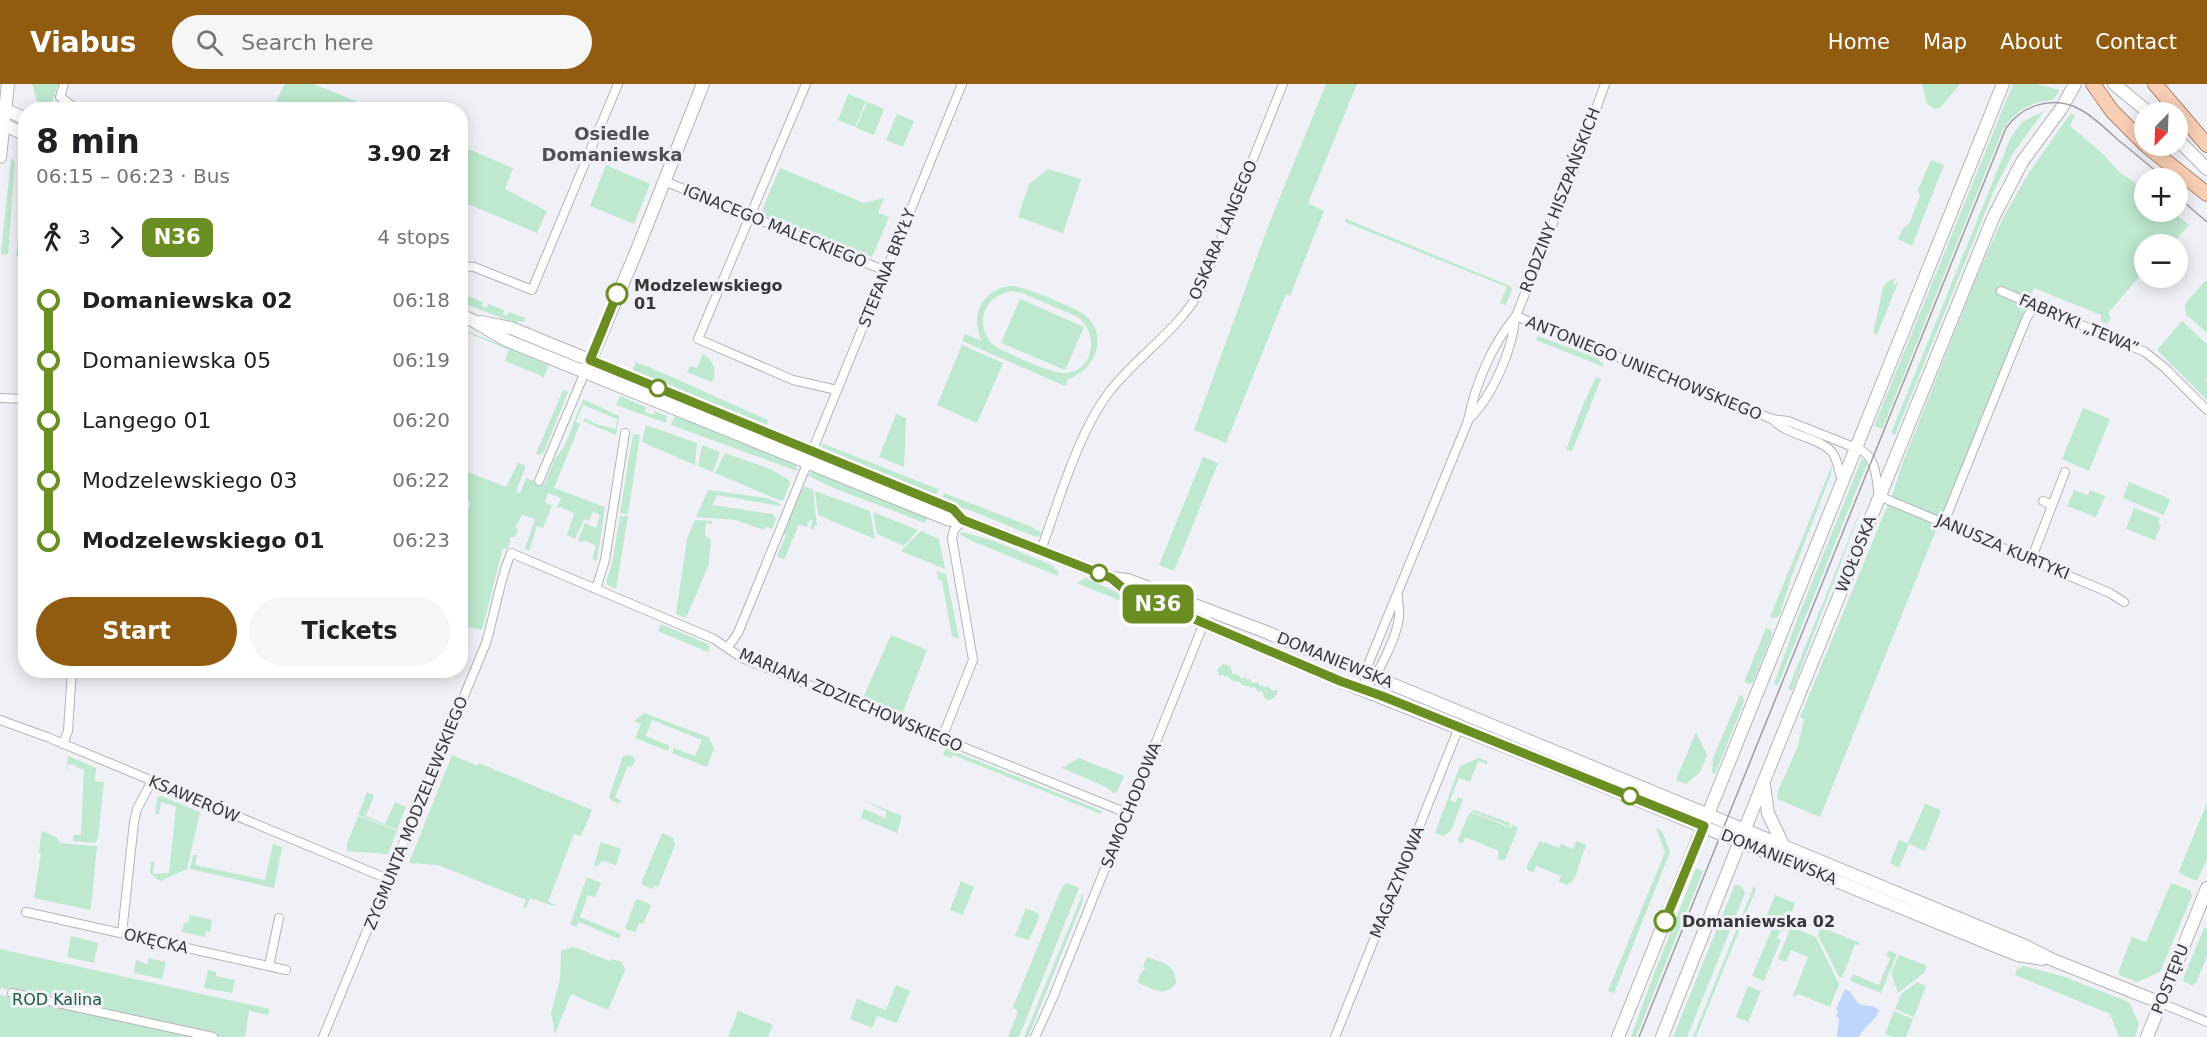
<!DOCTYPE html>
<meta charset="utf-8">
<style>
body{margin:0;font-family:"DejaVu Sans",sans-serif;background:#f6f6f6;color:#202124;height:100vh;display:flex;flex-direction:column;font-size:22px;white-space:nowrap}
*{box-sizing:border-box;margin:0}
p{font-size:20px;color:#757577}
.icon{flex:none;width:33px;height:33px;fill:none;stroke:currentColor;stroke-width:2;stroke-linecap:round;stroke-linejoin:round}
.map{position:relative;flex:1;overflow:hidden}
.drawer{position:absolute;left:18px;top:18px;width:450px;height:576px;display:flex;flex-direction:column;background:#fff;border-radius:24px;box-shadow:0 3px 15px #0003}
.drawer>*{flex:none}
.badge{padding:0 12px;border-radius:9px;font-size:21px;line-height:39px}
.needle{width:39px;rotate:203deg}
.fabs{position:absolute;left:2134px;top:18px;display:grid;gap:12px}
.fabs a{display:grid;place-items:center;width:54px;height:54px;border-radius:50%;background:#fff;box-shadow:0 3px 15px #0003;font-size:30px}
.map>.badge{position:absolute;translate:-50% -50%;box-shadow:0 0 0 3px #fff}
.legs{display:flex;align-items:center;gap:9px;height:66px;padding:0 18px;font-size:20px}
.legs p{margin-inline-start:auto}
.overview{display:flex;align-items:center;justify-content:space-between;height:102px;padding:0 18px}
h1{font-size:33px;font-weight:700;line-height:45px}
.primary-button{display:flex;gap:12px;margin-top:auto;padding:12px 18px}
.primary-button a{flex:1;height:69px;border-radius:36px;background:#915c0f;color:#fff;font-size:24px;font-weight:700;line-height:69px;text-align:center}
.primary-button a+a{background:#f6f6f6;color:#202124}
ul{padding:0 18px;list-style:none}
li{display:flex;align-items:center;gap:21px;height:60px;font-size:22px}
li i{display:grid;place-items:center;width:9px;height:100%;margin:0 8px;background:currentColor}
li i::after{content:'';width:15px;height:15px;margin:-8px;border:4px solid;border-radius:50%;background:#fff}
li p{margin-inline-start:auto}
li:first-child i{background:linear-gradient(#0000 50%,currentColor 0)}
li:last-child i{background:linear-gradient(currentColor 50%,#0000 0)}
header{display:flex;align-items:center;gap:36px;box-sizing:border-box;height:84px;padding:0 30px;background:#915c0f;color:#fff}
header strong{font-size:28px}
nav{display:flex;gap:33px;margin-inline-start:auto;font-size:21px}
.search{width:420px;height:54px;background:#f6f6f6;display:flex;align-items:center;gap:15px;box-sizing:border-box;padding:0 21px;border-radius:33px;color:#757577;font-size:22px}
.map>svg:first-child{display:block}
.green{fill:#bee8cf;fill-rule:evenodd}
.water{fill:#bfd6fa}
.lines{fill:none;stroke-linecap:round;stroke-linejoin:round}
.street-casing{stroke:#b2b3b9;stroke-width:10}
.secondary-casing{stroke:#b2b3b9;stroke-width:14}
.primary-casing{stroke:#b28469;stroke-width:16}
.street{stroke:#fff;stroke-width:8}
.secondary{stroke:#fff;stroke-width:12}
.primary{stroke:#f8ceb4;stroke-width:14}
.tram{stroke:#9d9da2;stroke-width:1.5}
.line-1-casing{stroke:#fff;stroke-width:14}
.line-1{stroke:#6b8e23;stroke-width:9}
.stop-1-dot{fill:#fff;stroke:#6b8e23;stroke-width:3}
.labels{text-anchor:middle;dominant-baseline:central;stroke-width:6;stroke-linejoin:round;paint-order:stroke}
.street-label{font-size:16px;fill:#37373a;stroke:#f0f1f7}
.stop-label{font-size:16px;font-weight:bold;fill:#37373a;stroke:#f0f1f7;text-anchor:start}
.park-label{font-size:16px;fill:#1b593b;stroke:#f0f1f7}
.neighbourhood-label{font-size:18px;font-weight:bold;fill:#4e4f54;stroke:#f0f1f7}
</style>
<header>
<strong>Viabus</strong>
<div class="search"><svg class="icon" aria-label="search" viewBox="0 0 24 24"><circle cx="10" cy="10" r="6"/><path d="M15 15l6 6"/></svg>Search here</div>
<nav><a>Home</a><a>Map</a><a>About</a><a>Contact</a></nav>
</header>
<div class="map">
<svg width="2207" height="953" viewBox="0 0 2207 953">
<rect width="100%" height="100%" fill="#f0f1f7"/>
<g class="green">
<path d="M32,0h26l-8,25 -13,-8z"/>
<path d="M285,0h29l61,25h-103z"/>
<path d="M1326,0h31l-49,119 16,8 -34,85 -4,-2 -60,149 -32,-13 75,-206z"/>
<path d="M1922,0h38l-19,23 -6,2 -8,-5z"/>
<path d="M2013,0h24l23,6 -7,10c-21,1 -38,11 -50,29l-121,300 -8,-3z"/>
<path d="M848,10l18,7 -11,26 -17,-7z"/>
<path d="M867,18l17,7 -10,26 -18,-7z"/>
<path d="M2044,27l-30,41 -19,36 -100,247 -4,-2 119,-294 12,-17z"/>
<path d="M2071,29l4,2 -5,11 33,28 15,17 27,19v22h28l16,13 -15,17 2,2h-31v26l-37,43 3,5 -4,6 -6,-2v-7l-67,-27 -214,529 -43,-18 1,-8 20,-45 6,-27 -4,-2 94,-227 9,-28 76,-191 24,-53 25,-44z"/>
<path d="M897,30l17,7 -11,26 -17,-7z"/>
<path d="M461,62l52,22 -8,21 42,22 -10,22 -76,-32z"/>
<path d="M11,75l4,2 -7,93 -2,1 -5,-1z"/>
<path d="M1931,76l13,5 -32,81 -14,-7 5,-11 6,-4 11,-28 -2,-6z"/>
<path d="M606,81l44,19 -16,40 -44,-18z"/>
<path d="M780,84l84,35 20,-5 -6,15 11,4 -17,40 -108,-42 -2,-5z"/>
<path d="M1048,85l33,10 -18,54 -45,-16 11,-33z"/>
<path d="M22,122l3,1v49h-9z"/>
<path d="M1346,135l164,67 2,3 -6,16 -6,-2 7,-16 -162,-65z"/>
<path d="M1895,195l-2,5 2,1 4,-5 -22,55 -4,-2 10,-45 5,-7z"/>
<path d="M2205,197h2v52l-21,-19 -1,-10z"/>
<path d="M1013,202c12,1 64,22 73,30 23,22 9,54 -18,63l-3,7 -103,-45 3,-7 17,7c-13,-25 1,-54 31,-55zM1012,207l10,2 56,24c21,16 17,54 -13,56 -12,1 -65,-22 -74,-30 -17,-22 -6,-47 21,-52z"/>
<path d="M460,209l23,9 -1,4 5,2 1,-4 16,6 -1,4 4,2 2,-4 16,6 -1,4 -6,-1 -1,3 -56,-22z"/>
<path d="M1020,215l64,28 -19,43 -64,-27z"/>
<path d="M2182,237l25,23v33l-2,3 2,1v19l-50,-50z"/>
<path d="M460,244l89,37 -5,12 -39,-16 4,-11 -48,-20z"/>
<path d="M1538,252l59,22 7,7v2l-68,-27z"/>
<path d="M962,261l41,18 -26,60 -40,-18z"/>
<path d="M703,270c10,6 15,18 9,28l-25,-10 3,-6 7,2z"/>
<path d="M636,278c45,18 88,39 132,58l-1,5 -5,3 -54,-26 -76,-31z"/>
<path d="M1596,293l5,2 -28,70 -2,2 -5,-1 16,-43z"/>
<path d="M563,306l5,2 -24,60 -4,3 -4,-1z"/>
<path d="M620,312l26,11 -1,5 8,3 2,-4 12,5 -1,7 -50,-18z"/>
<path d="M583,315l36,17 -3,19 -33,-14 2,-3 11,6 20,5 1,-10 -34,-14 -7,17 4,2 -26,64 51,19 -8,54 -5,-2 4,-13 -12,-6 -3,2 -3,-2 7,-17 11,5 4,-13 -7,-3 -4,9 -5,-2 -9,20 -8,-4 7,-22 -14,-6 -3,1 4,-10 -13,-5 -3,9 7,4 -9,22 -6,-2 -8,25 -4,-2 10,-30 -13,-4 -7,13 3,1 -3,8h-4l-3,12 -5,-1 -21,82 -21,-5v-97l10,-26 -10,-4 -1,-29 46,18 12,-24 8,3 -10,25 4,2 6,-15 18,7 11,-26 10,-14z"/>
<path d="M2083,324l27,11 -21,52 -27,-12z"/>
<path d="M896,330l10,4 -2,49 -25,-10z"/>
<path d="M675,331l117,48 4,3 1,5 -126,-46z"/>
<path d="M646,341l51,18 -2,22 -53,-23z"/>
<path d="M633,350l7,1 -12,79 -8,-1z"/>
<path d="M821,359l117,46 -3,9 -112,-48z"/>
<path d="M702,361l18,7 -7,20 -15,-6z"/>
<path d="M725,369l45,16 19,11 1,3 -6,16 -3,2 -66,-28z"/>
<path d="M1203,373l15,6 -44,108 -15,-6z"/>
<path d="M1862,374l5,6 -89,221 -4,-1 22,-62z"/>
<path d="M1832,381l-1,9 -39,101 -12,40 -4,3 -6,-1z"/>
<path d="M814,387l114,45 -3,7 -94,-36 -24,-12z"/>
<path d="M2129,398l41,17 -6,16 -41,-17z"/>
<path d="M1871,400l-79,207 -4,-2z"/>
<path d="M803,402l10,4 4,36h-3v4l-4,-2 3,-7 -3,-1 -4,7 -7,-3 -20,48 5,-12 -7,-4 9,-21 -3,-1z"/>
<path d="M708,406l59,8 14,6 -2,2 -62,-11 -5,10 61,9 3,5 -4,10 -6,-2 -2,3 -29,-10 -39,-3z"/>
<path d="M2074,406l14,5 2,-5 15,6 -9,21 -29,-11z"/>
<path d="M815,407l55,20 5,28 -57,-24z"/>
<path d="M944,409l88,34 12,7 -8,3 -64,-26 -31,-10z"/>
<path d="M2134,424l26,10 -2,5 3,2 -6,15 -29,-11z"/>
<path d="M873,428l45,18 -14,16 -27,-12z"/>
<path d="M620,432h8l-12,73 -8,-4 -2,-3 6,-18z"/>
<path d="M695,436l17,1v3l-6,-1 -1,12 6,5 -2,24 -23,54 -10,-4 11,-75z"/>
<path d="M921,447l18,8 6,30 -44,-18z"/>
<path d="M963,448l31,9 60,25v3l4,2v5l-86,-35 -13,-7z"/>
<path d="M937,487l9,3 13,65 -7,-3 -10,-56h-4z"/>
<path d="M1085,494l89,39 -4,4 -93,-38z"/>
<path d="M661,540l49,21 -2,7 -50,-21z"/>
<path d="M1766,544l5,2 1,5 -19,47 -3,2 -6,-2z"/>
<path d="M891,551l36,15 -25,64 -39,-16z"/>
<path d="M1223,580l7,2 3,9 4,-1 5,5 4,-2 1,3 3,-1 1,3 8,1 1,3 3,-1 1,3 4,-2 5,5 4,-1 -2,-6 3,7 -3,6 -5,3 -5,-1 -3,-8 -3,1 -5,-5 -4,1 -1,-2 -7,-1 -2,-3 -7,-1 -6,-5 -3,1 -1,-3 -4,2 2,6 -4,-12z"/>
<path d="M1740,611l3,1 1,6 -29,72 -3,-1 1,-15z"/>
<path d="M644,629l64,24 6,11 -7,19 -35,-14 2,-5 21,8 7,-16 -50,-20 -6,16 24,10 -2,5 -33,-13 6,-14 -7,-3z"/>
<path d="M1696,648l11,23 -7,17 -14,12 -10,-4z"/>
<path d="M946,664l156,63 -1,3 -148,-59 -2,3 -8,-3z"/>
<path d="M452,671l26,11 1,-3 113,47 -11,26 -7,-2 -26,68 7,3 -1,1 -24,-8 -4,10h-3l3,-8 -88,-35 -29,-2z"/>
<path d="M629,671l5,2 1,4 -3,6 -4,-1 -13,31 6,4 -2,3 -8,-4 -2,-3 14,-41z"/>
<path d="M68,672l28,12 -1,13 9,1 -6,57 -4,4 -21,-2v-6h8l3,-66 -7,-1 -1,-3 -8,-1 -3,13z"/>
<path d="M1079,674l45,18 -7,16 -4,1 -7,-6 -44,-19z"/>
<path d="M1479,674l8,3v3l-9,-3 -8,21 -11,-4 -9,22 5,3 3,-6 5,2 -12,32 -8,5 -8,-3 25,-67z"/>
<path d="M367,708l7,3 -8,21 19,8 10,-22 11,5 -9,23 -39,-15z"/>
<path d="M161,712l39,16 -13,57 -27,12 -10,-8 1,-12h3l-1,13 16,-1 7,-66 -15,-5 -2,12h-4l2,-17z"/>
<path d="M860,715l42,17 -5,17 -36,-15 3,-9 21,9 2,-6z"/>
<path d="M2207,719v56l-10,22 -16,-7 -2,-3z"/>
<path d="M1925,720l16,6 -16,41 -16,-7 -10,24 -9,-5 9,-23 9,3z"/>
<path d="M1474,726l36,13 -1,3 -36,-14 -9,23 9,-22 38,15 1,-4 6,4 -13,32 -8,-1 2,-8 -34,-14 -2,6h-3l-2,-3 10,-25z"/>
<path d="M358,732l39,15 -9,23 -41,-3v-7z"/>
<path d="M1656,744l6,3 8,21 -56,141 -6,-2 57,-139z"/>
<path d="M43,747l13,6 4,6 37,3 -6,62 -2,2 -55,-12 7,-45h-2l2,-20z"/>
<path d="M662,749l11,5 2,7 -17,42 -4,-1 -2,3 -11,-5z"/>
<path d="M1540,757h2v5l2,-4 15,6 2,-4 12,5 3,-8 10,4 -12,35 -7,5 -8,-3 2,-6 -25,-10 -2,6 -6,-1 -1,-5z"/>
<path d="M601,758l20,7 -5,16 -13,-4 -6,5 -3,-1z"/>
<path d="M273,760l9,3 -8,41 -84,-19 3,-14h4l-2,10 70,15z"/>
<path d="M1696,784l7,3 -67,166h-5l21,-58z"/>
<path d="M587,793l14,6 -6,14 -7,-2 -8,22 41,17 -2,5 -40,-17 -3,5 -6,-3z"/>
<path d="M961,797l13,6 -11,28 -13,-5z"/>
<path d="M1066,799l13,5 -60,149h-11l10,-25 -5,-5 49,-120z"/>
<path d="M2171,799l19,7 2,6 -32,76 -23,10 -18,-7v-5l13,-33 14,5z"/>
<path d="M1735,800l7,3 3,6 -58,144h-14z"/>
<path d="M1754,802l2,3 -60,148h-3z"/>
<path d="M1083,809v8l-55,136h-4z"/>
<path d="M1775,811l20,8 -3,9 -4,-1 -1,4 3,2 -2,3 -3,-1 -3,7 3,2 -1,3 -3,-1 -4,8 4,2 -17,41 -12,-5 23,-54 -9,-4z"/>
<path d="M636,815l12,4 3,3 -8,18 -4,-1 -3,9 -11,-3z"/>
<path d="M1026,824l13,6 -1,6 -9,20 -14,-4z"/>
<path d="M190,831l22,5 -2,12 -4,-1 -1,6 -23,-5 2,-10 4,1z"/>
<path d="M1791,843l25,10 23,47 -9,23 -29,-12 -4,-1 -2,3 -2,-1 15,-39 -17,-7 -5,12 -8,-3z"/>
<path d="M1821,843l39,16 -1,2 -4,-1 -13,34 -3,-1 -21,-42z"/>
<path d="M2204,844h3v28l-11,27 -4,2 -8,-3 -1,-3z"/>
<path d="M71,852l27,7 -4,20 -27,-6z"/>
<path d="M574,863l36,14 2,-2 10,3 3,8 -17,40 -37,-16 -16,40 -4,-21 9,-34 1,-29z"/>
<path d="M0,865l270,60 -2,6 -19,-4 -4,26h-245v-42l10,1 1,-6 -11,-2z"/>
<path d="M1889,867l8,3 -16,39 -31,-12 3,-7 26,11 11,-27 -4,-2z"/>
<path d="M1899,871l28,11 -3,7 -26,20 -7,-20z"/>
<path d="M1147,873c15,6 29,7 29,26 -11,16 -25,5 -39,-1l4,-9 4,-4 -2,-3z"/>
<path d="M149,874l17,4 -4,17 -28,-6 2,-13 11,4z"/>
<path d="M2023,882l39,10 64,25 4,3 9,20 -4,13h-16l-9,-23 -95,-39 3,-8 3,1z"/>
<path d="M208,886l8,2v4l19,4 -3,13 -28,-5z"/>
<path d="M1917,898l9,4 -12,31 -19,-8 6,-15z"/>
<path d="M896,901l14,6 -13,32 -20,-7 -5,12 -22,-9 7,-20 29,11z"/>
<path d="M1748,902l13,5 -13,31 -12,-5z"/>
<path d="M738,927l35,14 -5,12h-40z"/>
<path d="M1894,927l19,8 -7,18h-12l-9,-3z"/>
</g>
<path class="water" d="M1845,905l5,3 9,12 16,3 4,3c-3,11 -15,16 -20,27h-22l2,-18 -3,-3 2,-5 -2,-2z"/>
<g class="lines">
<g class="street-casing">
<g id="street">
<path d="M64,0l-4,13 18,13"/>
<path d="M806,0l-108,255 95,41 44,10"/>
<path d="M664,97l222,90"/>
<path d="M460,182l14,1 58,23 86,-206"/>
<path d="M2001,207l144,61 20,16 42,42"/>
<path d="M1516,232l256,103 16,2 73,29c16,9 15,29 18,46l231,97 14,9"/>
<path d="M0,314l26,1"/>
<path d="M1772,335c16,18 51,18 62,36 4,8 6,19 8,28"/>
<path d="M1468,336c24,-23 45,-70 47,-103"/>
<path d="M539,397l46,-109"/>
<path d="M2043,417l9,4"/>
<path d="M1944,438l83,-205 8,-12"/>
<path d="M1041,466c18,-49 37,-118 69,-159 28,-36 70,-62 91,-102l82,-205"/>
<path d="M2031,476l34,-88"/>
<path d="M596,505l9,-29 20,-127"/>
<path d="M728,563l10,-14 224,-549"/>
<path d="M1365,606v-18l103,-251c7,-36 24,-77 48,-105l59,-148 30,-84"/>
<path d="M1365,606c13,-15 32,-53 34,-73 1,-7 -1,-13 -1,-20"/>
<path d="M0,636l47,17 341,142"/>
<path d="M942,654l31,-78 -21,-122 2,-8 9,-10"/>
<path d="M63,660l5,-13 4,-61"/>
<path d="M26,828l260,58"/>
<path d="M122,849l12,-111 3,-13 15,-28"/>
<path d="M269,882l10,-48"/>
<path d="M12,909l201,44"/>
<path d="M2161,919l46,19"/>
<path d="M323,953l163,-394c9,-30 13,-61 25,-90l203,86 28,19 385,155"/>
<path d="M1035,953l17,-37 154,-382"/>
<path d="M1335,953l124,-310"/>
</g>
</g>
<g class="secondary-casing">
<g id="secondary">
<path d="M2114,0l34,28"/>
<path d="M0,23l26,12"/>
<path d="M0,39l26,12"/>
<path d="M2178,56l29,29"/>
<path d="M0,73l8,-73"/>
<path d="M460,231l14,6 32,19 426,173 18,7h13l148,58 17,2 133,50 762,315 30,15 108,43"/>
<path d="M481,238l30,6 442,181 10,11"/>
<path d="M588,282l49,-116 66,-166"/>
<path d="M1111,494l13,11 216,92 217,86 448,183 13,5 25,4"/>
<path d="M1764,702l4,27 15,32"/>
<path d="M1618,953l385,-953"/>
<path d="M1662,953l116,-291 215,-528 29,-56 39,-53 14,-25"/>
<path d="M2147,953l60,-149"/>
</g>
</g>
<g class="primary-casing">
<g id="primary">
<path d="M2093,0l19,27 33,33"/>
<path d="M2155,0l52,61"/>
<path d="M2147,62l60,48"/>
</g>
</g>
<use href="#street" class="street"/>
<use href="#secondary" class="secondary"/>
<use href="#primary" class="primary"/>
<g class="tram">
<path d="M2178,113l29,25"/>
<path d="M1639,953l367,-909c17,-24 49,-33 75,-18 13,7 25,19 36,29 16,13 32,26 47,39"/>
</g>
</g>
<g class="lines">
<g class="line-1-casing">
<path id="line-1" d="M617,210l-27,66 363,149 10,11 148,58 13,11 216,92 42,15 322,130 -39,95"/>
</g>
<use href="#line-1" class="line-1"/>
</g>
<g class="stop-1-dot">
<circle cx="617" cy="210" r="10"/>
<circle cx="658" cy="304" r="8"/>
<circle cx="1099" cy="489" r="8"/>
<circle cx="1630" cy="712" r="8"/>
<circle cx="1665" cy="837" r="10"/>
</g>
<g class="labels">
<g class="street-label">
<text transform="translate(1560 116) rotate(-69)">RODZINY HISZPAŃSKICH</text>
<text transform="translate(775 142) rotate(22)">IGNACEGO MALECKIEGO</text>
<text transform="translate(1223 146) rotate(-67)">OSKARA LANGEGO</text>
<text transform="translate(887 184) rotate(-68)">STEFANA BRYŁY</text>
<text transform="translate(2079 240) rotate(23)">FABRYKI „TEWA”</text>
<text transform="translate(1644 284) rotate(22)">ANTONIEGO UNIECHOWSKIEGO</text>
<text transform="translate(2003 463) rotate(23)">JANUSZA KURTYKI</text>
<text transform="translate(1856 470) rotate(-68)">WOŁOSKA</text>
<text transform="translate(1335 576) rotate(22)">DOMANIEWSKA</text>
<text transform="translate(851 616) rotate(23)">MARIANA ZDZIECHOWSKIEGO</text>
<text transform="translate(194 715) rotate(23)">KSAWERÓW</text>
<text transform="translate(1131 721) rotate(-68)">SAMOCHODOWA</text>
<text transform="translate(416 729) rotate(-68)">ZYGMUNTA MODZELEWSKIEGO</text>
<text transform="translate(1779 773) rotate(22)">DOMANIEWSKA</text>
<text transform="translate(1397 798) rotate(-68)">MAGAZYNOWA</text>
<text transform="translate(156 857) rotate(13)">OKĘCKA</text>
<text transform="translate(2170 895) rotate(-68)">POSTĘPU</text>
</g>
<g class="stop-label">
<text x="634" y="201">Modzelewskiego<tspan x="634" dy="18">01</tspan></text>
<text x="1682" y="837">Domaniewska 02</text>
</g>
<g class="park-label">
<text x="57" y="915">ROD Kalina</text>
</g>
<g class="neighbourhood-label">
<text x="612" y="49">Osiedle<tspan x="612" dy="21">Domaniewska</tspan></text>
</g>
</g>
</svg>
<div class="fabs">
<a><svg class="needle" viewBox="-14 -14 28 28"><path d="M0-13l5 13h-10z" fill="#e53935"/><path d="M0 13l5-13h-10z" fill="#757577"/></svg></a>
<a>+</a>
<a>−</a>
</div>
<b class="badge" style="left:1158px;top:520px;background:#6b8e23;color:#fff">N36</b>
<section class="drawer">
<div class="overview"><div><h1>8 min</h1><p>06:15 – 06:23 · Bus</p></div><b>3.90 zł</b></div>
<div class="legs"><svg class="icon" aria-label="walk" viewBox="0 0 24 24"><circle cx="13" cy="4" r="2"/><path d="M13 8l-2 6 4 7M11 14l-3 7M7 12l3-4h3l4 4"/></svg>3<svg class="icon" aria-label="forward" viewBox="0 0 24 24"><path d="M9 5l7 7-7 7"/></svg><b class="badge" style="background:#6b8e23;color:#fff">N36</b><p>4 stops</p></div>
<ul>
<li><i style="color:#6b8e23"></i><b>Domaniewska 02</b><p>06:18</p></li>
<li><i style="color:#6b8e23"></i><span>Domaniewska 05</span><p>06:19</p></li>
<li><i style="color:#6b8e23"></i><span>Langego 01</span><p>06:20</p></li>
<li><i style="color:#6b8e23"></i><span>Modzelewskiego 03</span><p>06:22</p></li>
<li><i style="color:#6b8e23"></i><b>Modzelewskiego 01</b><p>06:23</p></li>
</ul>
<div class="primary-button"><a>Start</a><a>Tickets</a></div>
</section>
</div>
